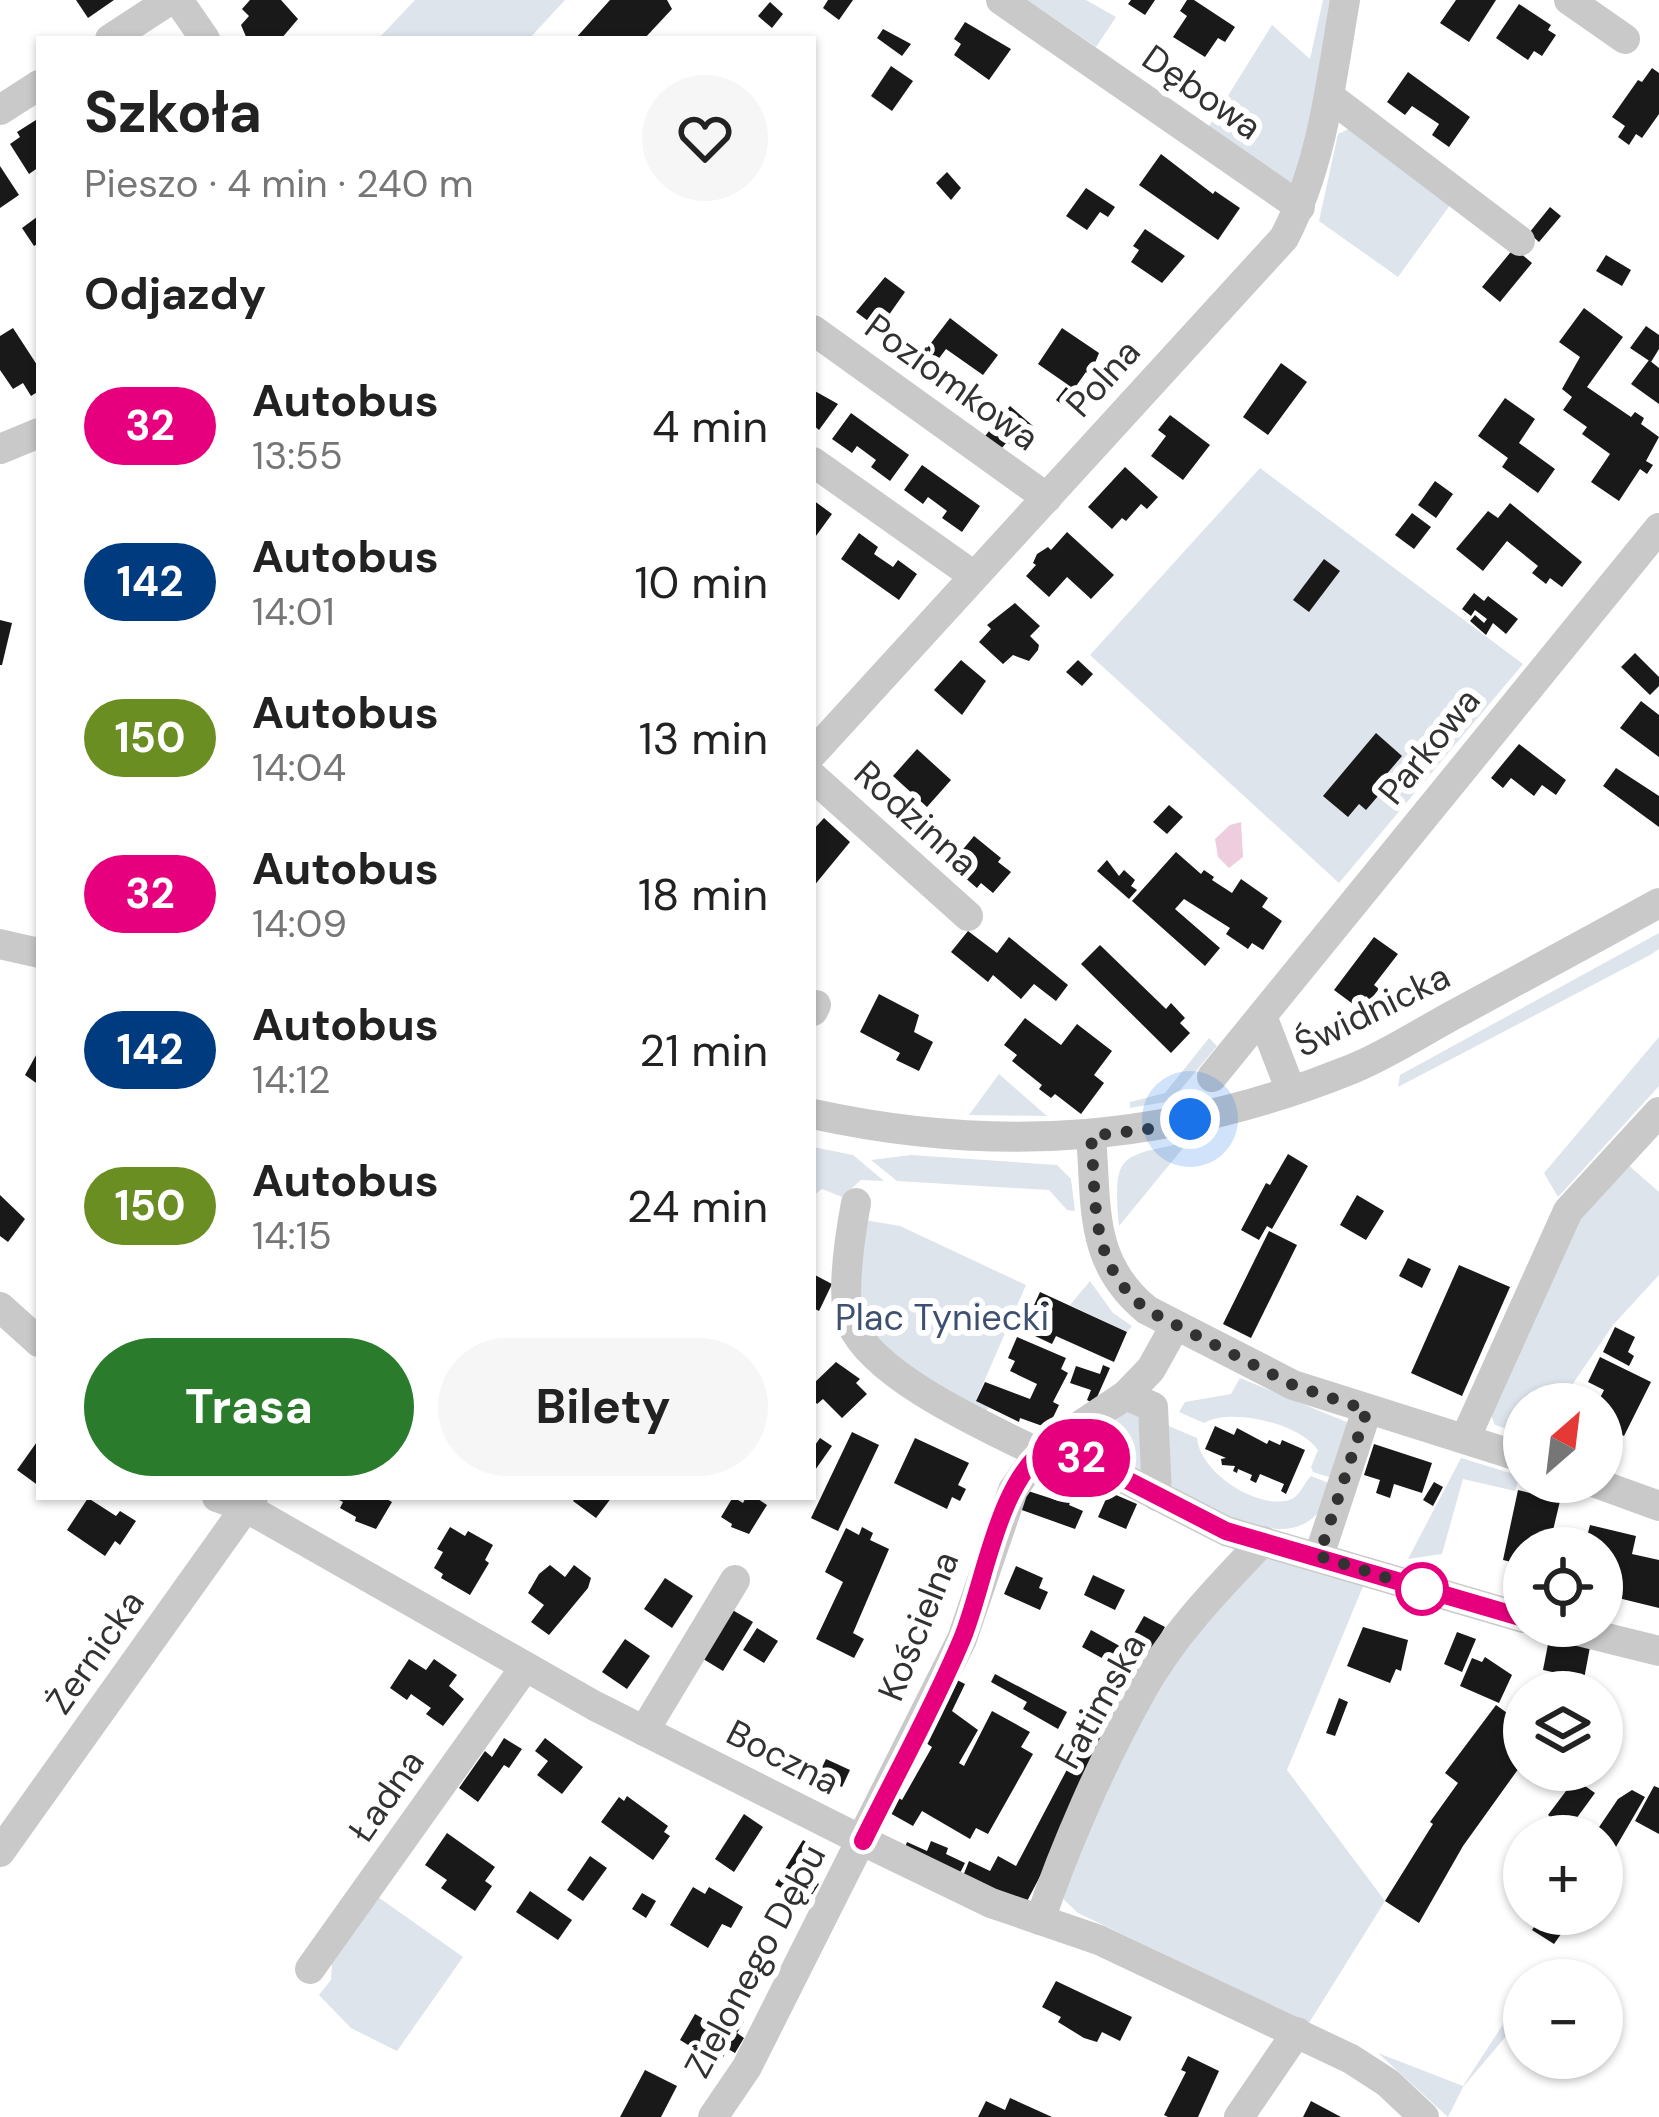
<!DOCTYPE html>
<html lang="pl">
<meta charset="utf-8">
<style>
body{margin:0;font-family:"DM Sans",sans-serif;background:#f6f6f6;color:#222;height:100vh;display:flex;flex-direction:column;font-size:45px;white-space:nowrap}
*{box-sizing:border-box;margin:0}
p{font-size:39px;color:#767676}
.icon{flex:none;width:66px;height:66px;fill:none;stroke:currentColor;stroke-width:2;stroke-linecap:round;stroke-linejoin:round}
.map{position:relative;flex:1;overflow:hidden}
.side{position:absolute;left:36px;top:36px;width:780px;height:1464px;display:flex;flex-direction:column;background:#fff;border-radius:0px;box-shadow:0 3px 9px #0004}
.side>*{flex:none}
.badge{padding:0 24px;border-radius:39px;font-size:42px;line-height:78px}
.needle{width:78px;rotate:28deg}
.buttons{position:absolute;left:1503px;top:1383px;display:grid;gap:24px}
.buttons a{display:grid;place-items:center;width:120px;height:120px;border-radius:50%;background:#fff;box-shadow:0 3px 9px #0004;font-size:60px}
.you{position:absolute;width:60px;height:60px;margin:-30px;border:9px solid #fff;border-radius:50%;background:#1a73e8;box-shadow:0 0 0 18px #1a73e833}
.map>.badge{position:absolute;translate:-50% -50%;box-shadow:0 0 0 6px #fff}
h2{padding:0 48px;font-size:45px;line-height:108px}
.round{display:grid;place-items:center;flex:none;width:126px;height:126px;border-radius:63px;background:#f6f6f6}
.headline{display:flex;align-items:center;justify-content:space-between;height:204px;padding:0 48px}
h1{font-size:57px;font-weight:700;line-height:90px}
.button{display:flex;gap:24px;margin-top:auto;padding:24px 48px}
.button a{flex:1;height:138px;border-radius:72px;background:#2a7c2c;color:#fff;font-size:48px;font-weight:700;line-height:138px;text-align:center}
.button a+a{background:#f6f6f6;color:#222}
ul{padding:0;list-style:none}
li{display:flex;align-items:center;gap:36px;height:156px;padding:0 48px}
li div{flex:1}
li b{display:block;font-size:45px}
li em{font-style:normal}
li .badge{min-width:132px;font-weight:700;text-align:center}
.map>svg:first-child{display:block}
.green{fill:#dee4ec}
.water{fill:#eecdde}
.building{fill:#191919}
.lines{fill:none;stroke-linecap:round;stroke-linejoin:round}
.minor{stroke:#c9c9c9;stroke-width:30}
.line-casing{stroke:#fff;stroke-width:27}
.line{stroke:#e6007e;stroke-width:18}
.walk{stroke:#323232;stroke-width:12;stroke-dasharray:0 21.6}
.stop-dot{fill:#fff;stroke:#e6007e;stroke-width:6}
.labels{text-anchor:middle;dominant-baseline:central;stroke-width:12;stroke-linejoin:round;paint-order:stroke}
.street-label{font-size:36px;fill:#323232;stroke:#fff}
.park-label{font-size:36px;fill:#3d5070;stroke:#fff}
</style>
<div class="map">
<svg width="1659" height="2117" viewBox="0 0 1659 2117">
<rect width="100%" height="100%" fill="#fff"/>
<g class="green">
<path d="M415,0h150l-36,39h-151z"/>
<path d="M1027,0h59l30,17 -20,30z"/>
<path d="M1323,0h10l-10,72 -31,117 -86,-58 66,-106 38,34z"/>
<path d="M1351,128l102,73 -55,76 -79,-56 19,-87z"/>
<path d="M1260,468l263,196 -184,219 -249,-228z"/>
<path d="M1659,933v16l-9,6 -252,132 2,-12z"/>
<path d="M1659,1037v49l-101,111 -14,-24z"/>
<path d="M1209,1038l8,8 -46,55 -41,7v-6l35,-9z"/>
<path d="M999,1074l48,42 -78,-1z"/>
<path d="M1188,1142l-69,84c-6,-74 0,-69 69,-84z"/>
<path d="M813,1147l40,8 31,26 -23,-1 -19,17 -20,-8 -9,7z"/>
<path d="M911,1155l146,10 14,14 4,32 -8,-1 -18,-20 -152,-9 -26,-21z"/>
<path d="M1626,1163l33,29v83l-46,50 -54,79h-35v30l-29,-9 -8,-19 91,-195z"/>
<path d="M859,1219l41,7 126,59 -50,115 13,7 -9,12 -51,-29 -67,-65z"/>
<path d="M1090,1281l23,32 19,13 -5,6 -57,-27z"/>
<path d="M1240,1378l109,45 -11,57 -25,-8 -2,-5 7,-17c-18,-26 -86,-43 -114,-27l-25,-11 6,-10 46,-8z"/>
<path d="M1137,1409l8,53 -5,9 -33,-12 6,-36 14,-12z"/>
<path d="M1169,1426l28,12c3,33 54,68 88,63 15,-2 17,-16 26,-25l25,10c-25,51 -54,49 -102,33 -14,-5 -35,-8 -46,-16 -25,-18 -29,-51 -19,-77z"/>
<path d="M1461,1458l59,18 -5,15 -52,-12 -21,75 -34,5z"/>
<path d="M1269,1556l95,28 -77,186 98,131 -76,122 -231,-110 -19,-18 93,-199 60,-85z"/>
<path d="M378,1897l85,60 -66,94 -46,-23 -32,-33 12,-15 1,-17z"/>
<path d="M1524,1992v23l-61,72 -15,30 -70,-64 85,33z"/>
</g>
<path class="water" d="M1241,822l2,35 -14,11 -11,-11 -3,-18 15,-14z"/>
<g class="building">
<path d="M76,0h38l-26,18z"/>
<path d="M250,0h31l17,19 -17,20h-34l-6,-14 8,-9 -7,-7z"/>
<path d="M610,0h57l5,9 -28,30h-69z"/>
<path d="M828,0h25l-14,20 -16,-12z"/>
<path d="M1131,0h24l-10,15 -17,-11z"/>
<path d="M1187,0h7l41,27 -10,15 -7,-4 -13,19 -32,-20 14,-21 -7,-5z"/>
<path d="M1456,0h40l-27,42 -29,-19z"/>
<path d="M770,2l13,12 -11,14 -14,-12z"/>
<path d="M1519,4l32,21 -3,5 8,5 -14,21 -8,-5 -6,9 -32,-22z"/>
<path d="M965,22l46,27 -22,31 -35,-25 7,-11 -7,-5z"/>
<path d="M883,29l28,15 -9,12 -25,-18z"/>
<path d="M891,66l22,15 -21,30 -21,-15z"/>
<path d="M1652,68l7,5v41l-17,24 -6,-4 -7,11 -11,-8 7,-11 -13,-9 26,-37 4,2z"/>
<path d="M1408,72l62,45 -21,30 -17,-12 7,-11 -27,-18 -7,9 -18,-13z"/>
<path d="M36,120l3,47 -10,7 -19,-30 10,-7 -3,-5z"/>
<path d="M1161,154l52,40 2,-3 25,17 -22,32 -79,-55z"/>
<path d="M0,166l19,29 -19,13z"/>
<path d="M947,172l14,16 -10,12 -15,-17z"/>
<path d="M1086,188l29,19 -7,10 -8,-5 -13,18 -21,-14z"/>
<path d="M1550,207l11,9 -22,26 -10,-9z"/>
<path d="M37,217l2,26 -5,3 -12,-18z"/>
<path d="M1145,229l40,27 -23,27 -31,-21 8,-12 -6,-4z"/>
<path d="M1514,248l18,15 -32,39 -18,-15z"/>
<path d="M1606,255l25,15 -9,16 -26,-15z"/>
<path d="M885,277l20,15 -26,37 -23,-17z"/>
<path d="M1584,308l39,29 -36,50 44,30 4,-5 9,6 -3,6 18,13 -13,24 7,4 -6,9 -7,-5 -21,32 -28,-19 19,-28 -28,-20 5,-7 -24,-17 9,-13 -10,-8 18,-32 -21,-15z"/>
<path d="M950,318l48,37 -15,20 -37,-26 -18,24 -20,-16 9,-11 7,6z"/>
<path d="M1646,326l13,9v14l-8,13 -21,-14z"/>
<path d="M13,328l26,40v23l-8,5 -8,-13 -10,6 -13,-19v-34z"/>
<path d="M1062,328l37,25 -9,22 -4,-3 -12,17 -36,-25z"/>
<path d="M1649,360l10,8v36l-28,-20z"/>
<path d="M1281,363l26,19 -39,53 -25,-18z"/>
<path d="M1066,387l19,16 -9,12 -20,-15z"/>
<path d="M813,390l25,14 -19,26 -6,-5z"/>
<path d="M1505,398l30,21 -16,24 36,26 -17,24 -36,-26 6,-9 -30,-22z"/>
<path d="M1010,406l23,20 -18,22 -8,-6 -6,7 -16,-13z"/>
<path d="M851,413l58,42 -19,26 -19,-14 5,-7 -19,-14 -5,7 -20,-14z"/>
<path d="M1170,415l40,30 -27,35 -32,-24 15,-20 -8,-6z"/>
<path d="M922,465l58,41 -18,26 -20,-14 5,-7 -19,-14 -5,7 -19,-14z"/>
<path d="M1125,467l33,30 -11,12 -6,-5 -15,17 -4,-3 -10,11 -24,-22z"/>
<path d="M1435,481l18,13 -17,24 -18,-13z"/>
<path d="M813,500l19,14 -19,26z"/>
<path d="M1510,503l72,59 -20,25 -12,-9 -4,6 -14,-11 6,-7 -31,-25 -24,30 -27,-22 32,-38 10,7z"/>
<path d="M1412,513l19,14 -17,22 -19,-14z"/>
<path d="M1067,532l47,43 -23,24 -24,-22 -18,20 -23,-21 10,-11 -3,-2 4,-9 11,-7 3,3z"/>
<path d="M859,533l19,14 -4,7 19,13 5,-7 19,14 -18,26 -58,-41z"/>
<path d="M1324,559l16,12 -31,41 -16,-12z"/>
<path d="M1474,593l10,8 4,-5 30,23 -12,15 -13,-11 -7,12 -16,-14 5,-6 9,8 3,-4 -12,-9 -4,6 -9,-7z"/>
<path d="M1015,603l25,23 -10,10 9,9 -1,5 -9,11 -16,-6 -10,9 -24,-22 12,-13 -4,-4z"/>
<path d="M0,620l12,3 -10,42h-2z"/>
<path d="M1635,653l24,24v9l-9,9 -29,-28z"/>
<path d="M961,660l25,21 -24,34 -28,-25z"/>
<path d="M1078,660l15,14 -11,12 -16,-14z"/>
<path d="M1641,701l18,14v42l-39,-29z"/>
<path d="M1376,733l26,23 -17,20 6,5 -25,29 -7,-6 -11,13 -25,-21z"/>
<path d="M1519,744l47,36 -10,15 -14,-10 -8,11 -23,-18 -8,10 -12,-10z"/>
<path d="M917,749l34,31 -24,27 -34,-31z"/>
<path d="M1616,768l43,28v31l-56,-41z"/>
<path d="M1169,805l14,12 -16,17 -14,-12z"/>
<path d="M824,818l26,24 -37,45v-57z"/>
<path d="M974,836l27,22 -3,4 13,10 -18,21 -12,-10 -4,5 -27,-23z"/>
<path d="M1176,852l25,22 3,-4 10,7 -2,3 20,13 9,-14 27,19 -6,9 20,14 -19,29 -11,-7 -4,6 -22,-15 4,-6 -46,-29 -9,10 45,39 -15,18 -73,-65z"/>
<path d="M1107,860l12,16 5,-6 11,10 -4,6 6,4 -8,9 -32,-28z"/>
<path d="M968,931l29,22 12,-16 59,48 -12,16 -22,-17 -13,15 -28,-24 -5,7 -37,-30z"/>
<path d="M1374,937l24,17 -24,31 5,4 -9,11 -4,-4 -9,11 -23,-17z"/>
<path d="M1100,945l66,64 5,-6 14,15 -5,5 10,10 -19,20 -90,-89z"/>
<path d="M879,994l40,21 -5,17 19,10 -14,29 -23,-11 4,-7 -40,-21z"/>
<path d="M1025,1018l36,27 16,-21 35,27 -18,24 10,8 -23,31 -26,-20 -4,4 -12,-9 3,-4 -30,-24 5,-6 -13,-10z"/>
<path d="M39,1050v35l-14,-10z"/>
<path d="M1288,1154l20,12 -36,63 -5,-3 -8,14 -18,-10 25,-47 4,2z"/>
<path d="M0,1195l25,24 -17,23 -8,-6z"/>
<path d="M1357,1195l27,16 -18,29 -26,-15z"/>
<path d="M1269,1231l28,14 -46,93 -28,-14z"/>
<path d="M1408,1258l23,11 -9,19 -23,-12z"/>
<path d="M1459,1265l51,22 -48,109 -51,-23z"/>
<path d="M813,1274l19,10 -13,27 -6,-3z"/>
<path d="M1040,1292l87,40 -13,30 -58,-26 -4,8 -17,-8 3,-8 -12,-5z"/>
<path d="M1615,1327l20,10 -7,15 6,4 -5,10 -26,-14z"/>
<path d="M1017,1337l49,21 -5,11 7,4 -15,29 6,3 -11,23 -28,-10 -1,4 -43,-21 9,-19 45,17 7,-15 -27,-13 5,-10 -7,-3z"/>
<path d="M1600,1357l51,25 -27,54 -22,-11v-21h-5l7,-14 -16,-8z"/>
<path d="M836,1362l24,17 -4,4 11,11 -25,24 -19,-19 -6,5 -4,-5v-15z"/>
<path d="M1103,1365l7,3 -16,36 -7,-4 4,-10 -21,-7 6,-17 24,8z"/>
<path d="M1215,1426l19,9 3,-7 30,16 2,-4 11,5 2,-5 23,10 -19,44 -5,-3 3,-7 -24,-10 -4,9 -6,-3 2,-5 -14,-6 -1,4 -4,-2 2,-5 -13,-1 -1,-6 5,-1 -21,-9z"/>
<path d="M852,1432l27,13 -41,86 -27,-13z"/>
<path d="M820,1438l12,8 -19,27v-25z"/>
<path d="M915,1438l54,25 -11,22 8,4 -6,12 -8,-4 -5,12 -53,-26z"/>
<path d="M39,1439v47l-22,-16z"/>
<path d="M1374,1444l58,19 -10,30 -28,-9 -4,14 -14,-5 4,-13 -16,-5z"/>
<path d="M1434,1482l9,5 -10,19 -10,-6z"/>
<path d="M1066,1489l8,4 -5,12 14,6 -8,18 -56,-20 6,-19 34,11z"/>
<path d="M1518,1490l42,11 -10,42 14,3 -40,2v17l-21,-5z"/>
<path d="M1109,1492l28,12 -11,25 -28,-12z"/>
<path d="M333,1497h50l9,5 -16,27 -21,-8 1,-4 -16,-9 3,-6z"/>
<path d="M576,1497h36l-16,21 -23,-17z"/>
<path d="M733,1497l10,6 3,-6h9l12,8 -18,29 -18,-7 1,-3 -11,-7z"/>
<path d="M88,1498l28,18 4,-5 16,10 -16,24 -5,-4 -10,15 -38,-26z"/>
<path d="M1590,1525l46,11 -4,18 27,6v48l-57,-14v-46h-18z"/>
<path d="M450,1527l15,9 3,-5 25,14 -8,15 4,3 -19,32 -29,-17 2,-4 -9,-6 9,-16 -6,-3z"/>
<path d="M862,1527l11,6 -3,7 19,9 -36,84 11,6 -10,19 -38,-19 27,-57 -18,-10 21,-44 13,7z"/>
<path d="M550,1565l15,12 9,-12 17,13 -3,10 -39,47 -18,-13 13,-17 -16,-12 11,-19z"/>
<path d="M1016,1566l27,12 -4,10 9,4 -8,18 -36,-16z"/>
<path d="M1093,1575l32,15 -10,20 -31,-15z"/>
<path d="M665,1578l28,18 -21,32 -28,-19z"/>
<path d="M729,1608l24,14 -30,49 -23,-14z"/>
<path d="M1144,1616l21,11 -29,50 -54,-30 9,-17 34,19z"/>
<path d="M1363,1627l45,13 -7,31 -5,-2 -6,14 -43,-17z"/>
<path d="M757,1628l21,13 -14,22 -21,-13z"/>
<path d="M1457,1632l19,7 -14,33 -18,-8z"/>
<path d="M625,1639l25,17 -23,33 -25,-17z"/>
<path d="M1549,1639l41,8 -6,32 -41,-9z"/>
<path d="M1485,1657l27,18 -13,28 -39,-17 12,-28 10,4z"/>
<path d="M409,1659l17,11 8,-11 23,16 -8,11 15,13 -21,27 -17,-12 5,-6 -20,-14 -4,6 -17,-12z"/>
<path d="M995,1674l72,38 -9,17 -35,-20 4,-7 -36,-20z"/>
<path d="M957,1680l8,4 -13,27 26,19 -19,33 5,3 28,-55 38,21 -9,15 12,7 -45,80 -12,-6 -6,11 -48,-28 -9,15 -25,-14 9,-15 5,3 30,-53 -9,-6z"/>
<path d="M1339,1698l9,4 -13,34 -9,-3z"/>
<path d="M1496,1705l28,20v36l-61,85 -44,77 -34,-22 48,-77 -3,-2 28,-39 -13,-10z"/>
<path d="M1091,1724l23,12 -89,169 -62,-29 6,-15 21,10 8,-15 18,10z"/>
<path d="M1602,1726l14,6 -10,22 -4,-2z"/>
<path d="M504,1738l18,11 -13,19 -5,-3 -26,37 -19,-14 26,-37 7,6z"/>
<path d="M545,1738l38,29 -21,27 -25,-19 11,-14 -13,-10z"/>
<path d="M826,1759l24,11 -8,17 -24,-11z"/>
<path d="M1575,1779l20,14 -27,37 -20,-15z"/>
<path d="M1654,1786l5,2v46l-24,-13z"/>
<path d="M1632,1790l13,7 -43,74v-35h-9l25,-37z"/>
<path d="M627,1796l41,30 -4,6 6,4 -17,24 -52,-38 18,-25 5,4z"/>
<path d="M744,1814l19,13 -29,45 -19,-13z"/>
<path d="M447,1833l48,34 -10,14 7,5 -17,25 -34,-23 6,-8 -22,-15z"/>
<path d="M803,1840l19,12 -14,24 11,8 -13,20 -4,-3 -5,8 -19,-12 5,-8 -8,-4z"/>
<path d="M931,1841l17,7 -2,6 19,9 -5,10 -56,-23 3,-8 20,9z"/>
<path d="M590,1856l17,12 -24,33 -16,-11z"/>
<path d="M693,1887l12,7 4,-7 34,20 -12,21 -9,-4 -14,24 -38,-23z"/>
<path d="M530,1891l42,29 -14,20 -42,-28z"/>
<path d="M642,1893l14,8 -10,17 -14,-9z"/>
<path d="M1543,1914h32l-21,30 -22,-14z"/>
<path d="M1056,1981l76,36 -12,24 -18,-9 -5,10 -13,-4 -26,-16 3,-5 -19,-10z"/>
<path d="M725,2011l19,11 -7,11 7,5 -9,15 -7,-4 -9,15 -39,-24 15,-26 21,12z"/>
<path d="M1188,2056l31,15 -21,46h-30l-4,-2 22,-43 -5,-2z"/>
<path d="M645,2070l32,16 -16,31h-41z"/>
<path d="M1010,2098l42,19h-74l8,-16 19,9z"/>
<path d="M1311,2101l30,16h-38z"/>
</g>
<g class="lines">
<g class="minor">
<path d="M178,0l27,39"/>
<path d="M1001,0l299,207"/>
<path d="M1569,0l56,39"/>
<path d="M110,39l60,-39"/>
<path d="M1330,97l190,144"/>
<path d="M0,110l39,-25"/>
<path d="M813,330l234,168"/>
<path d="M0,449l39,-16"/>
<path d="M813,462l161,114"/>
<path d="M813,753l471,-515c39,-75 47,-157 61,-238"/>
<path d="M813,777l155,139"/>
<path d="M0,944l39,9"/>
<path d="M813,1011l3,-6"/>
<path d="M1262,1016l29,75"/>
<path d="M1212,1077l447,-549"/>
<path d="M813,1114c188,41 361,27 539,-45 37,-15 71,-38 105,-56 68,-37 135,-73 202,-110"/>
<path d="M1091,1136c6,69 -3,126 56,174l146,75 231,73"/>
<path d="M856,1203c-5,27 -16,95 -5,120 22,54 137,105 188,130"/>
<path d="M0,1307l39,35"/>
<path d="M1126,1395l27,12 4,89"/>
<path d="M1465,1439l103,-228 91,-99"/>
<path d="M1049,1446l43,16 134,69 298,87"/>
<path d="M1593,1482l66,24"/>
<path d="M217,1497l28,10 350,199 268,135 128,62 108,37 252,119 37,24 36,34"/>
<path d="M1319,1556l48,-146"/>
<path d="M1558,1626l101,25"/>
<path d="M644,1731l91,-151"/>
<path d="M0,1852l253,-355"/>
<path d="M1040,1920c25,-74 63,-160 101,-228 31,-57 78,-105 122,-151"/>
<path d="M310,1969l215,-302"/>
<path d="M713,2117l34,-50 215,-428 51,-149 26,-37 87,-58 25,-26 24,-43"/>
<path d="M1239,2117l58,-85"/>
</g>
</g>
<g class="lines">
<g class="line-casing">
<path id="line" d="M863,1841c33,-67 70,-133 99,-202 23,-56 35,-157 87,-193l43,16 134,69 298,87"/>
</g>
<use href="#line" class="line"/>
<path class="walk" d="M1190,1119l-33,9 -66,8c6,69 -3,127 56,174l146,75 74,25 -48,146 103,33"/>
</g>
<circle class="stop-dot" cx="1422" cy="1589" r="24"/>
<g class="labels">
<g class="street-label">
<text transform="translate(1202 92) rotate(35)">Dębowa</text>
<text transform="translate(1103 378) rotate(-48)">Polna</text>
<text transform="translate(952 382) rotate(36)">Poziomkowa</text>
<text transform="translate(1429 746) rotate(-51)">Parkowa</text>
<text transform="translate(916 818) rotate(42)">Rodzinna</text>
<text transform="translate(1372 1010) rotate(-26)">Świdnicka</text>
<text transform="translate(918 1626) rotate(-68)">Kościelna</text>
<text transform="translate(95 1652) rotate(-55)">Żernicka</text>
<text transform="translate(1100 1701) rotate(-61)">Fatimska</text>
<text transform="translate(783 1757) rotate(27)">Boczna</text>
<text transform="translate(386 1796) rotate(-55)">Ładna</text>
<text transform="translate(755 1961) rotate(-62)">Zielonego Dębu</text>
</g>
<g class="park-label">
<text x="942" y="1317">Plac Tyniecki</text>
</g>
</g>
</svg>
<div class="buttons">
<a><svg class="needle" viewBox="-14 -14 28 28"><path d="M0-13l5 13h-10z" fill="#e53935"/><path d="M0 13l5-13h-10z" fill="#767676"/></svg></a>
<a><svg class="icon" aria-label="locate" viewBox="0 0 24 24"><circle cx="12" cy="12" r="6"/><path d="M12 2v4M12 18v4M2 12h4M18 12h4"/></svg></a>
<a><svg class="icon" aria-label="layers" viewBox="0 0 24 24"><path d="M12 4l9 5-9 5-9-5zM3 14l9 5 9-5"/></svg></a>
<a>+</a>
<a>−</a>
</div>
<div class="you" style="left:1190px;top:1119px"></div>
<b class="badge" style="left:1081px;top:1458px;background:#e6007e;color:#fff">32</b>
<section class="side">
<div class="headline"><div><h1>Szkoła</h1><p>Pieszo · 4 min · 240 m</p></div><a class="round"><svg class="icon" aria-label="heart" viewBox="0 0 24 24"><path d="M12 20l-8-8c-3-5 5-10 8-4 3-6 11-1 8 4z"/></svg></a></div>
<h2>Odjazdy</h2>
<ul>
<li><span class="badge" style="background:#e6007e;color:#fff">32</span><div><b>Autobus</b><p>13:55</p></div><em>4 min</em></li>
<li><span class="badge" style="background:#003b80;color:#fff">142</span><div><b>Autobus</b><p>14:01</p></div><em>10 min</em></li>
<li><span class="badge" style="background:#6b8e23;color:#fff">150</span><div><b>Autobus</b><p>14:04</p></div><em>13 min</em></li>
<li><span class="badge" style="background:#e6007e;color:#fff">32</span><div><b>Autobus</b><p>14:09</p></div><em>18 min</em></li>
<li><span class="badge" style="background:#003b80;color:#fff">142</span><div><b>Autobus</b><p>14:12</p></div><em>21 min</em></li>
<li><span class="badge" style="background:#6b8e23;color:#fff">150</span><div><b>Autobus</b><p>14:15</p></div><em>24 min</em></li>
</ul>
<div class="button"><a>Trasa</a><a>Bilety</a></div>
</section>
</div>
